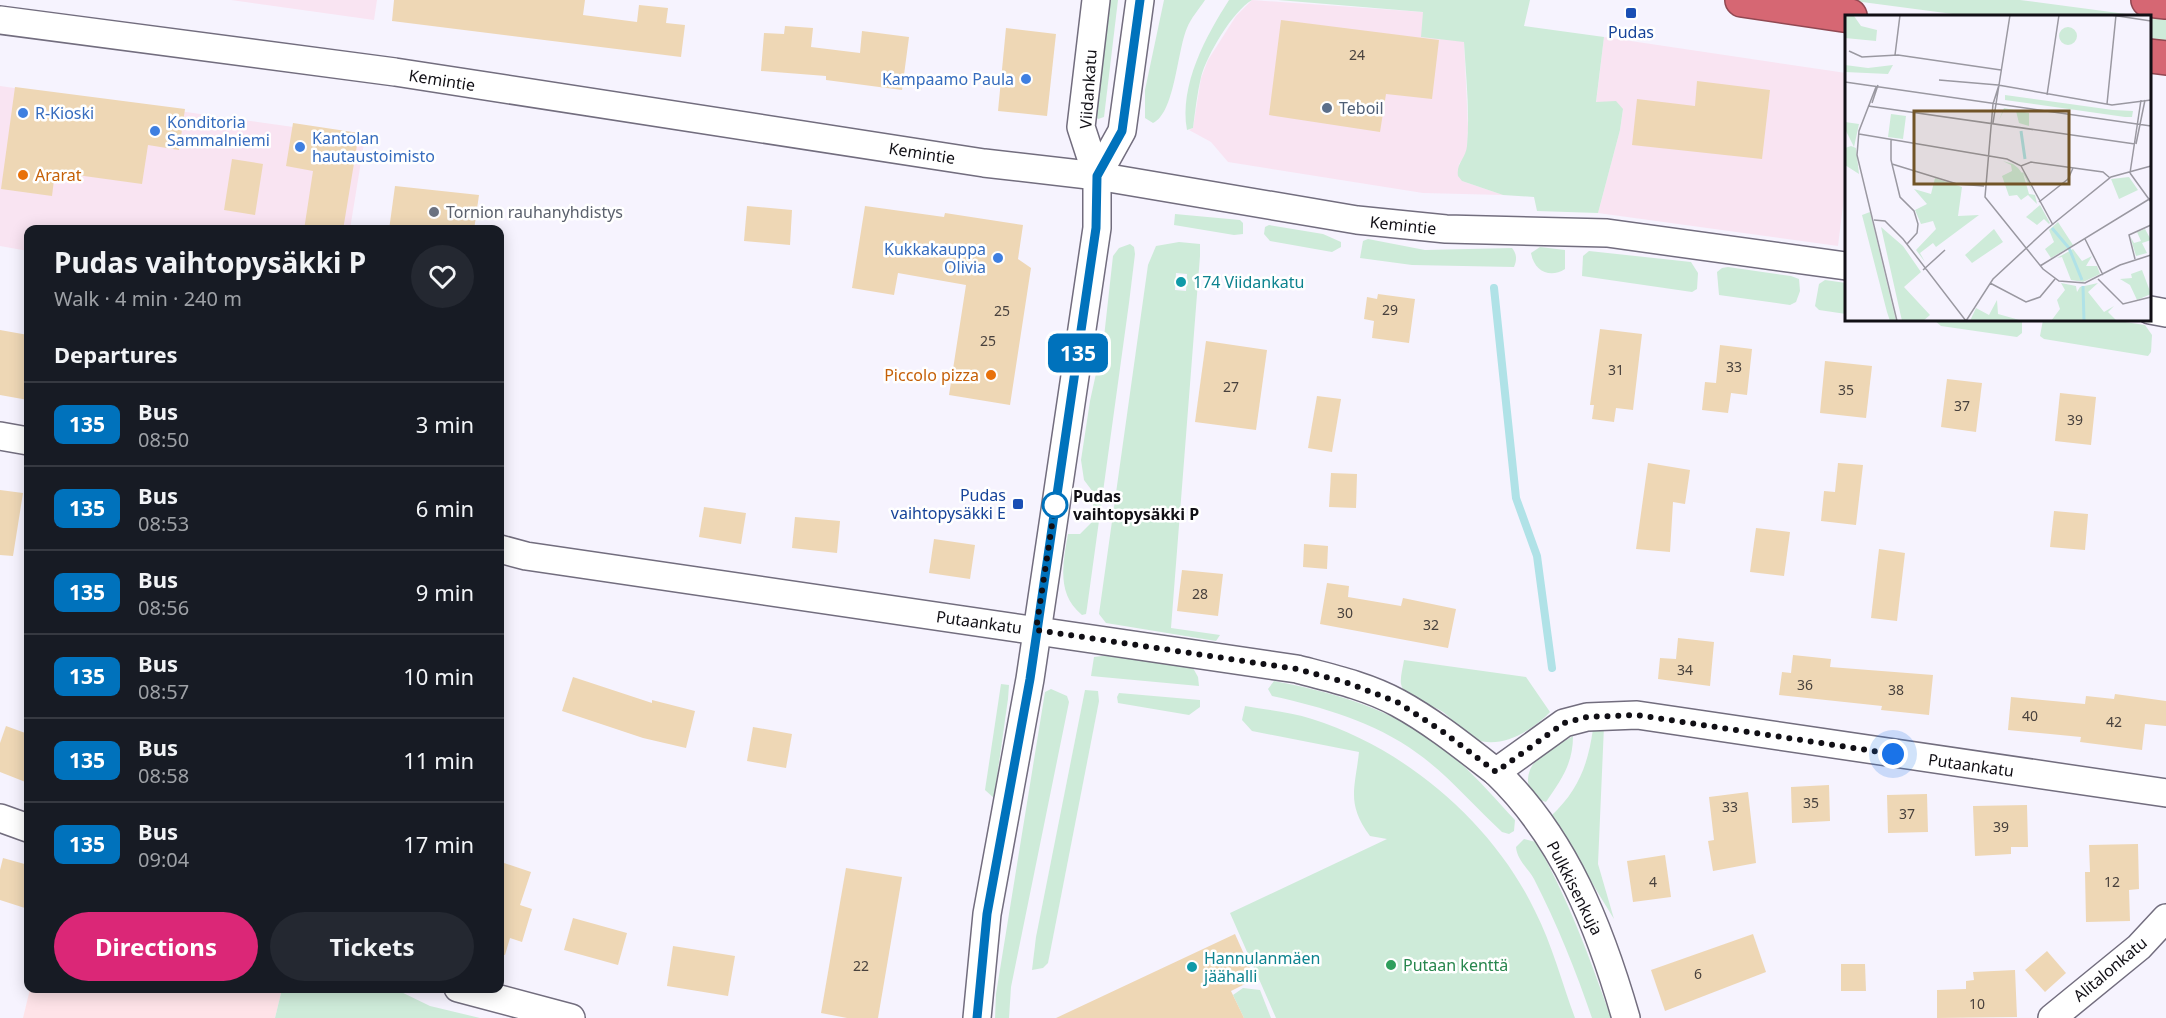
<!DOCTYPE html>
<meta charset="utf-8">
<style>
body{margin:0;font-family:"Noto Sans",sans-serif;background:#242831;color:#f1f3f6;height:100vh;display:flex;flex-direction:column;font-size:22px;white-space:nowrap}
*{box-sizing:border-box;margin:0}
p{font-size:20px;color:#9ea1a6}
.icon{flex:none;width:33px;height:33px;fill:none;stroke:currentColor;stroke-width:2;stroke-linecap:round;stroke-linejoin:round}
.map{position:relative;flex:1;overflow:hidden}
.details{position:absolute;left:24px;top:225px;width:480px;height:768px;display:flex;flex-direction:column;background:#171b24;border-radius:12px;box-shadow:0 3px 15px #0003}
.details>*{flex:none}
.badge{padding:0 12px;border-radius:9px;font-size:21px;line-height:39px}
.you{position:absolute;width:30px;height:30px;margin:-15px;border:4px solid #fff;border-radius:50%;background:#1a73e8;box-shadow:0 0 0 9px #1a73e833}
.map>.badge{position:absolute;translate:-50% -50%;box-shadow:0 0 0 3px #fff}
h2{padding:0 30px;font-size:22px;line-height:54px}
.round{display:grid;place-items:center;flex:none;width:63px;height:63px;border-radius:32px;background:#242831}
.overview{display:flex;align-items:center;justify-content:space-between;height:102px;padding:0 30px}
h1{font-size:28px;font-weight:700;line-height:45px}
.primary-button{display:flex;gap:12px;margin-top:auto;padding:12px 30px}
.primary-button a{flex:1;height:69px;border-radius:36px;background:#db2777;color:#fff;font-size:24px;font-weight:700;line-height:69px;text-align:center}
.primary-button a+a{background:#242831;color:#f1f3f6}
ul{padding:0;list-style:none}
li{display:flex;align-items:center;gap:18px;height:84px;padding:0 30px;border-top:2px solid #363941}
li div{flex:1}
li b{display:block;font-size:22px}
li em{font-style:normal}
li .badge{min-width:66px;font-weight:700;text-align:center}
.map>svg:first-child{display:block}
.commercial{fill:#f9e4f2}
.medical{fill:#fee3e8}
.green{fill:#ceebd9;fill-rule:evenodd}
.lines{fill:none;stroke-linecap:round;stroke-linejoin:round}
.stream{stroke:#b0e2e7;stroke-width:8}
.building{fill:#eed7b5}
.street-casing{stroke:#726d7e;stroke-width:30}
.highway-casing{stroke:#914852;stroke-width:36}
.street{stroke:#fff;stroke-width:27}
.highway{stroke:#d66773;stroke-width:33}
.line-casing{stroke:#fff;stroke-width:14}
.line{stroke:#0072bc;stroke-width:9}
.walk{stroke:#110f15;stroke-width:6;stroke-dasharray:0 10.8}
.transit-dot{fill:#1a4fb4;stroke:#fff;stroke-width:2}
.shop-dot{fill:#3f7fe0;stroke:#fff;stroke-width:2}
.service-dot{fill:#5c6f8a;stroke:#fff;stroke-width:2}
.food-dot{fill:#e8710a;stroke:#fff;stroke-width:2}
.worship-dot{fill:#6b7280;stroke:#fff;stroke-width:2}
.culture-dot{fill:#0f9aa8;stroke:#fff;stroke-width:2}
.stop-dot{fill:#fff;stroke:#0072bc;stroke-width:3}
.leisure-dot{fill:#2e9e5b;stroke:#fff;stroke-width:2}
.labels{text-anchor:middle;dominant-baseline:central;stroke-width:5;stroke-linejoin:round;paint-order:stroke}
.number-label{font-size:14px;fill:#48413d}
.transit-label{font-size:16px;fill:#164399;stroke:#fff}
.shop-label{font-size:16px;fill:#366cbe;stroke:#fff;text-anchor:start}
.street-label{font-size:16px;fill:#110f15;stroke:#fff}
.service-label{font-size:16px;fill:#4e5e75;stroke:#fff;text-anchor:start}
.food-label{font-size:16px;fill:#c56008;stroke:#fff;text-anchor:start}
.worship-label{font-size:16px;fill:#5b616d;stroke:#fff;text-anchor:start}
.culture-label{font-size:16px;fill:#0d838f;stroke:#fff;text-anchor:start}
.stop-label{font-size:16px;font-weight:bold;fill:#110f15;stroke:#fff;text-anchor:start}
.leisure-label{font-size:16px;fill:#27864d;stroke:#fff;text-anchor:start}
.inset-river{fill:none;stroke:#b0e2e7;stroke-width:3}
.inset-road{fill:none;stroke:#9a98a1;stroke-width:1.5}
.view{fill:#715427;fill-opacity:0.15;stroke:#715427;stroke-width:3}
.inset-edge{fill:none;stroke:#110f15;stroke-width:3}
</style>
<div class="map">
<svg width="2166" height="1018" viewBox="0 0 2166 1018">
<rect width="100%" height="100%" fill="#f6f3fe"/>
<g class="commercial">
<path d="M231,0h146l-3,20z"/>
<path d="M1252,0l171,12 40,6 5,110 -1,25 -8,11 3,17 41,14 -80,-2 -195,-31 -17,-20 -22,-12 4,-2 8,-50 7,-18 28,-44z"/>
<path d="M1604,37l242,36v108l-8,65 -240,-33 22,-83 3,-20 -27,-7z"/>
<path d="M0,86l365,51 -15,92 -322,1v21l-28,-5z"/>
</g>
<path class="medical" d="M30,989v-1l252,1 -7,29h-252z"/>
<g class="green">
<path d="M1109,0h9l-14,117 -6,2 -3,-3z"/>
<path d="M1164,0h41c-6,9 -14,18 -18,28 -10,23 -12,85 -34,95l-8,-5v-28z"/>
<path d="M1229,0h23c-20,12 -45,55 -51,77 -4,17 -6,35 -8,51l-6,2c-8,-45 19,-94 42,-130z"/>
<path d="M1278,0h252l-6,26 80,11 -8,65 20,-1 7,8 -3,21 -22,83 -61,-2 -3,-14 -31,-2 -41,-14 -4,-5c-2,-13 8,-18 9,-30 3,-34 -1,-69 -3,-104l-43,-5 2,-25z"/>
<path d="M1847,0h173l121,16h-173z"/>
<path d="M2150,18l16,2v22l-16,-2z"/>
<path d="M1175,214l65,6 3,3v11l-9,1 -60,-10z"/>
<path d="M1269,225l54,9 18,8v5l-9,5 -62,-11 -6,-7 1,-7z"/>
<path d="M1368,239l57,11 87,-2c5,6 5,12 2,19l-102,-2 -52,-7 3,-17z"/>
<path d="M1179,242l21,2v12l-29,372 49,7 -4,6 -110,-18 -7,-9 49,-349 8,-19zM1176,273l11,1 -1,17 -11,-1z"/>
<path d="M1130,244l4,3 1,7 -6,49 -42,305 -1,6 -4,1c-26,-21 -19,-52 -14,-81h12l13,-13v-29l-9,-12 -3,-20 9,-59 14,-64 9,-81 6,-8z"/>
<path d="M1540,247l25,3v19c-15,10 -31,2 -34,-16z"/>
<path d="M1589,251l102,11 7,11 -1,16 -5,3 -110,-16 1,-20z"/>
<path d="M1728,267l63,9 8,3 1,12 -4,11 -6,3 -71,-10 -2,-23 5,-4z"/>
<path d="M1825,280l21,3v31l-27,-4 -4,-4 4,-22z"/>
<path d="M1934,320h88v13l-5,4 -76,-11z"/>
<path d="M2043,320h69l33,5 7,10 -1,17 -3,4 -104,-17 -4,-3z"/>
<path d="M1110,655l83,13 5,9 1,9 -108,-10 3,-19z"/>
<path d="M1404,660l122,17 24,35c-17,18 -49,38 -75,27 -12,-5 -22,-20 -32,-27 -12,-8 -39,-13 -42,-28 -1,-7 2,-17 3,-24z"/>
<path d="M1274,681c54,10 108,25 155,57 33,22 59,53 86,82l-1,11 -5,3 -7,-2c-28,-26 -54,-57 -85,-79 -42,-31 -95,-46 -145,-57l-4,-7z"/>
<path d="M1001,684l8,1 -1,14 -14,99 -9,-8z"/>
<path d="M1051,689l16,7 2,6 -58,285 -2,31h-14l1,-24 49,-302z"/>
<path d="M1085,690l13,1 1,10 -51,262 -5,5 -11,2 4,-33z"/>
<path d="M1119,693l81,7v7l-11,8 -71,-12 -1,-6z"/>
<path d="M1245,706c22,4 46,6 67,13 93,29 181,104 223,192 17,33 27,72 40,107h-299l-46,-105 157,-74 -17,-3c-24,-33 -15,-47 -11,-84l-107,-21 -10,-11z"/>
<path d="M1604,726l-6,138 16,55 -63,-103c27,-25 37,-51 42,-87z"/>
<path d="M1573,736c0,28 -12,44 -27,66 -10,-3 -17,-9 -18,-20 -1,-25 27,-35 45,-46z"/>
<path d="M1524,839l12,3c32,56 53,114 75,176h-19c-16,-47 -35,-94 -58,-139 -6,-11 -17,-19 -18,-32z"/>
<path d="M1243,988l17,2 11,28h-27l-11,-23z"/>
<path d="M282,989h113l35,17 50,12h-205z"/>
</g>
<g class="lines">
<path class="stream" d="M1494,288l22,210 21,58 15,112"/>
</g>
<g class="building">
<path d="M394,0h191l-2,15 54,7 2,-17 29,3 -2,15 19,2 -4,32 -289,-36z"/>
<path d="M1281,20l158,20 -7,59 -46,-5 -6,38 -111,-17z"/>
<path d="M785,26l28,2 -2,19 49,6 2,-22 47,6 -7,53 -76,-10v-4l-65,-5 3,-38 20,1z"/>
<path d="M1006,28l50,6 -9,82 -49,-5z"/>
<path d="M1697,81l73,9 -8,69 -130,-14 5,-46 58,7z"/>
<path d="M15,87l170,22 -6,41 -31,-5 -6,39 -87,-12 -3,24 -51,-7z"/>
<path d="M293,123l66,10 -16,97h-39l9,-59 -27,-5z"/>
<path d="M232,159l31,5 -8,51 -31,-5z"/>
<path d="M395,186l84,9 -5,35h-85z"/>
<path d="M747,206l45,4 -2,35 -46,-4z"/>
<path d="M865,206l79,11 1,-4 78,12 -5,34 13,9 -21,137 -61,-10 17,-110 -68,-12 -4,22 -42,-7z"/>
<path d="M1378,294l37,5 -6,44 -37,-5 2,-17 -10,-2 3,-22 10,2z"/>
<path d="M1600,329l42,5 -9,76 -17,-2 -2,14 -22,-3 2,-14h-4z"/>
<path d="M0,330l28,5v65l-28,-5z"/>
<path d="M1206,341l61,9 -11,80 -61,-8z"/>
<path d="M1720,345l32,4 -5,46 -16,-2 -3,20 -26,-3 3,-28 11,1z"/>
<path d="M1825,361l47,5 -6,52 -46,-5z"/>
<path d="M1947,379l35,4 -6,49 -35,-5z"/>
<path d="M2060,393l36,4 -5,48 -36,-4z"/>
<path d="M1317,396l24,3 -9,53 -24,-4z"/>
<path d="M1648,463l42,7 -5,34 -12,-2 -3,50 -34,-3z"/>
<path d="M1838,463l25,2 -7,60 -35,-4 3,-30 11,1z"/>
<path d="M1331,473l26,1 -1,34 -27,-1z"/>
<path d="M0,490l23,3 -10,63 -13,-1z"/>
<path d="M704,507l42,6 -5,31 -42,-7z"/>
<path d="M2054,511l34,3 -3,36 -35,-3z"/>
<path d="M795,517l45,4 -3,32 -45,-5z"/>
<path d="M1756,528l34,4 -6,44 -34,-4z"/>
<path d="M934,539l41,6 -5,34 -41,-6z"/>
<path d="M1304,544l24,2 -1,23 -24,-2z"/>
<path d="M1879,549l26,4 -8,68 -26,-3z"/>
<path d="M1182,570l41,4 -5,42 -41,-5z"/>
<path d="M1327,583l22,3 -1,11 53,9 2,-8 53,11 -8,39 -128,-24z"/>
<path d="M1678,638l36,4 -4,44 -52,-7 2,-21 16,1z"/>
<path d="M1793,655l38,4 -1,8 103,8 -4,40 -48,-5 1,-4 -103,-11 3,-23 9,1z"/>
<path d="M573,677l79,26v-3l43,11 -9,37 -43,-10 -81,-27z"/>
<path d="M2115,694l51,7v25l-21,-2 -3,26 -62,-8 1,-5 -73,-7 3,-33 74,7 1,-8 28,3z"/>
<path d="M6,726l22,8v49l-28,-11v-29z"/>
<path d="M753,727l39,7 -6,34 -39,-7z"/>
<path d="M1829,785l1,36 -38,2 -1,-36z"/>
<path d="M1748,792l8,71 -43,8 -5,-30 6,-1 -5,-43z"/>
<path d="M1927,794l1,38 -40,1 -1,-38z"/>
<path d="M2027,805l1,42h-17v7l-36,2 -2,-50z"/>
<path d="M2138,844l1,45 -10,1 1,31 -44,1 -1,-50h5l-1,-27z"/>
<path d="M1665,855l6,42 -38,5 -6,-41z"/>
<path d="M3,858l25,7v44l-28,-9v-30z"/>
<path d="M504,863l27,9 -11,33 12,4 -10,33 -12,-4 -5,17 -5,-1v-77z"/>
<path d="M846,868l56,9 -24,141h-31l-26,-5z"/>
<path d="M573,918l54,15 -9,32 -54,-15z"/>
<path d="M1235,934l20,45 -24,12 13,27h-188z"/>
<path d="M1753,934l13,38 -101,39 -14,-41z"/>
<path d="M673,946l62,10 -7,40 -61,-10z"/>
<path d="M2047,951l19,22 -21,19 -20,-22z"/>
<path d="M1841,964h24l1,27h-25z"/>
<path d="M2015,970l2,47 -80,1v-28l29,-1v-8l8,-1 -1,-8z"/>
</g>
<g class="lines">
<g class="street-casing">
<g id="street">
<path d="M0,20l395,52 589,91 113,13 260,44 89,9 161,4 239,33"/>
<path d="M1097,176l25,-45 18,-131"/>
<path d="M2150,310l16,3"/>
<path d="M0,436l28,5"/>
<path d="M500,549l26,7 771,113c34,9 70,17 101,34 35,19 67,45 98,69l68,-49 23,-6 50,-2 529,78"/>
<path d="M1496,772c69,66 104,156 130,246"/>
<path d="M0,818l28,10"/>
<path d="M458,988l113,30"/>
<path d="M977,1018l10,-104 43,-235 67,-451v-52l-16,-49 15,-127"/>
<path d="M2052,1018l87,-71 27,-29"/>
</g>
</g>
<g class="highway-casing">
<g id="highway">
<path d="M1742,0l108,16"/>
<path d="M2148,0l18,2"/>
<path d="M2150,56l16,2"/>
</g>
</g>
<use href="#street" class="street"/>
<use href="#highway" class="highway"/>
</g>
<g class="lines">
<g class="line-casing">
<path id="line" d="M977,1018l10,-104 43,-235 66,-451 1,-52 25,-45 18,-131"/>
</g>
<use href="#line" class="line"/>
<path class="walk" d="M1055,505l-19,125 261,39 51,14 49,19 45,29 54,41 68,-49 23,-6 50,-2 256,39"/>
</g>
<g class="transit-dot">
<rect x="1625" y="7" width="12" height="12" rx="3"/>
<rect x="1012" y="498" width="12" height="12" rx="3"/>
</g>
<g class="shop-dot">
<circle cx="1026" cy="79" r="6"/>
<circle cx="23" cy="113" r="6"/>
<circle cx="155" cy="131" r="6"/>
<circle cx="300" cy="147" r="6"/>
<circle cx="998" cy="258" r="6"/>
</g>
<circle class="service-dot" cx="1327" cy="108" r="6"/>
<g class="food-dot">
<circle cx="23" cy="175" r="6"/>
<circle cx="991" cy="375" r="6"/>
</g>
<circle class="worship-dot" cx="434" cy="212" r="6"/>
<g class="culture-dot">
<circle cx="1181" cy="282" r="6"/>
<circle cx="1192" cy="967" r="6"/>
</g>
<circle class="stop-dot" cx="1055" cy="505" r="12"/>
<circle class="leisure-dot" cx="1391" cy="965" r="6"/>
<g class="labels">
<g class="number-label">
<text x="1357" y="54">24</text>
<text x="1390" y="309">29</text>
<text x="1002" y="310">25</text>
<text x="988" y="340">25</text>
<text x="1734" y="366">33</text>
<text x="1616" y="369">31</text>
<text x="1231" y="386">27</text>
<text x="1846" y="389">35</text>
<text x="1962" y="405">37</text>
<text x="2075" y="419">39</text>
<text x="1200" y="593">28</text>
<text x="1345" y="612">30</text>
<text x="1431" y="624">32</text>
<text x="1685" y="669">34</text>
<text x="1805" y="684">36</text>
<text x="1896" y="689">38</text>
<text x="2030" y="715">40</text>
<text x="2114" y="721">42</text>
<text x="1811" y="802">35</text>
<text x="1730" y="806">33</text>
<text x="1907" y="813">37</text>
<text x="2001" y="826">39</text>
<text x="1653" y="881">4</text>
<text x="2112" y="881">12</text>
<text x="861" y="965">22</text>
<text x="1698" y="973">6</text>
<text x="1977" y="1003">10</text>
</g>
<g class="transit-label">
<text x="1631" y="32">Pudas</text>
<text x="1006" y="495" text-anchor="end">Pudas<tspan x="1006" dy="18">vaihtopysäkki E</tspan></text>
</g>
<g class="shop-label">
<text x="1014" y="79" text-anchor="end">Kampaamo Paula</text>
<text x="35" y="113">R-Kioski</text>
<text x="167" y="122">Konditoria<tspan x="167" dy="18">Sammalniemi</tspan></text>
<text x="312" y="138">Kantolan<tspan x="312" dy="18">hautaustoimisto</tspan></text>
<text x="986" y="249" text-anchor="end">Kukkakauppa<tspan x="986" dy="18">Olivia</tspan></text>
</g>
<g class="street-label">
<text transform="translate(442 80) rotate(9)">Kemintie</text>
<text transform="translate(1088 89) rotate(-86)">Viidankatu</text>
<text transform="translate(922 153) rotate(9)">Kemintie</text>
<text transform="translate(1403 225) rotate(6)">Kemintie</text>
<text transform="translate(979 622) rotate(8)">Putaankatu</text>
<text transform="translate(1971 765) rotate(8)">Putaankatu</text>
<text transform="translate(1575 888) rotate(63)">Pulkkisenkuja</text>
<text transform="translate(2110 969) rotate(-40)">Alitalonkatu</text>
</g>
<g class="service-label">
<text x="1339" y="108">Teboil</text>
</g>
<g class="food-label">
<text x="35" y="175">Ararat</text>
<text x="979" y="375" text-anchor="end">Piccolo pizza</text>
</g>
<g class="worship-label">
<text x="446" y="212">Tornion rauhanyhdistys</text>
</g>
<g class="culture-label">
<text x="1193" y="282">174 Viidankatu</text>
<text x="1204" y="958">Hannulanmäen<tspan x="1204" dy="18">jäähalli</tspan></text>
</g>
<g class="stop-label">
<text x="1073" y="496">Pudas<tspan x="1073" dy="18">vaihtopysäkki P</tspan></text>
</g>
<g class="leisure-label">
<text x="1403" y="965">Putaan kenttä</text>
</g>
</g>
<g transform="translate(1845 15)">
<rect width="306" height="306" fill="#f6f3fe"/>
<path d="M0,0l9,1 7,10 16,4 -1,11 -31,-3zM214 21a9 9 0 1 1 18 0a9 9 0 1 1-18 0ZM0,50l23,3 25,-3 -5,9 -43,-2zM160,80l108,15 20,1 -1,6h-7l-120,-17zM159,93l25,5v13l-10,-3 -3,-12 -12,-1 -5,10zM46,99l15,2 -3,23 -15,-2zM0,107l14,2 -5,23 -9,-18zM6,131l5,2 3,26 -14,-9v-17zM158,146l10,3 5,4 4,5 1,-1 4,5 6,16 -10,-20 6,21 6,1 2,9 -9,-9 -7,5 -4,-5 -8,1 -7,-20 10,-5 -1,-6zM284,162l9,13 -19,9 -8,-20zM90,163l27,9 -4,29 21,-1 -43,32 -3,-4 -13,10 5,9 -9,-12 20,-21 -3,-8 -12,3 -6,-14 12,-6 -13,-15 17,5zM195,190l10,18 -1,1 -5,-5 -7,6 -11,-8zM25,197l26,109h-6l-3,-9 -25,-97zM213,207l15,23 -22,13 -6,-9 9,-7 -5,-12zM36,212l22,19 18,26 -17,15 26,28 -7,6h-21zM149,214l9,13 -31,21 -7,-8zM300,214l6,11 -9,3 5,10 -11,3 -6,-20 4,7 7,-2 -4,-9zM228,234l9,12 10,-5 -6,10h11l3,8 -17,8 -12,-2 -9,-23 -5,1zM297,255l9,24 -14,6 -7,-15 -10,-6 12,-1 -1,-4zM216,268l15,3 1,6 3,-5 18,-4 -10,9 16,20 10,-6 -6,6 9,9h-66l9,-12 -3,-9 8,-10zM152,285l1,14 25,7h-53l6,-13 13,7z" fill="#ceebd9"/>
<path class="inset-river" d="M176,116l4,28M207,213l17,20 13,32M238,271l1,35"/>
<path class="inset-road" d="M266,0l40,6M4,36l13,6 36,-2 103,15M50,40l5,-40M94,65l59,5 114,20 39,-5M0,67l306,44M154,70l-6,19 -8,93 58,72 16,12 26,2 35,-18 31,-10M31,72l-17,44 -2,24 40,166M202,80l12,-80M27,88l6,-18M262,89l9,-89M23,91l267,38M148,108l17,-108M14,119l148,25 14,7 10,-4 72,10 7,6M46,124v21l9,37 14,14 4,13 -1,9 -10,11M291,129l9,-44M47,149l65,20 27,2M176,151l32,59M285,158l11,-73M285,158l21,29M194,187l29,-23 5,-11M29,205l11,1 18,18 63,82 27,-42 55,-51 63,-51 40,-11M240,224l18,36M290,244l-6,-24 22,-10M195,251l111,-68M78,255l22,-20M253,264l25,25 28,-7M145,268l36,19 14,-5 15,-18"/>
<path class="view" d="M69,96h155v73h-155z"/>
<rect width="306" height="306" class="inset-edge"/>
</g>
</svg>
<div class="you" style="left:1893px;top:754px"></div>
<b class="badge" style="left:1078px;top:353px;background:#0072bc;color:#fff">135</b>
<section class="details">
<div class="overview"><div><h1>Pudas vaihtopysäkki P</h1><p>Walk · 4 min · 240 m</p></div><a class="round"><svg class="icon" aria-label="heart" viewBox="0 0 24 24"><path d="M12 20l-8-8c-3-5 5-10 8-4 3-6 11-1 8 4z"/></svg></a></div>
<h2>Departures</h2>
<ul>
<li><span class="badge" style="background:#0072bc;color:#fff">135</span><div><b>Bus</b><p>08:50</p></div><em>3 min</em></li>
<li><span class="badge" style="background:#0072bc;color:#fff">135</span><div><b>Bus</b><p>08:53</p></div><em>6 min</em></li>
<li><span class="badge" style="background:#0072bc;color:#fff">135</span><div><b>Bus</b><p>08:56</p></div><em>9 min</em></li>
<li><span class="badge" style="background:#0072bc;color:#fff">135</span><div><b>Bus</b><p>08:57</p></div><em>10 min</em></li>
<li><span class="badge" style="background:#0072bc;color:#fff">135</span><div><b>Bus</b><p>08:58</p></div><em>11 min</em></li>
<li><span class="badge" style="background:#0072bc;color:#fff">135</span><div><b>Bus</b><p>09:04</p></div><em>17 min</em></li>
</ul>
<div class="primary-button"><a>Directions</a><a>Tickets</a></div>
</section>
</div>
